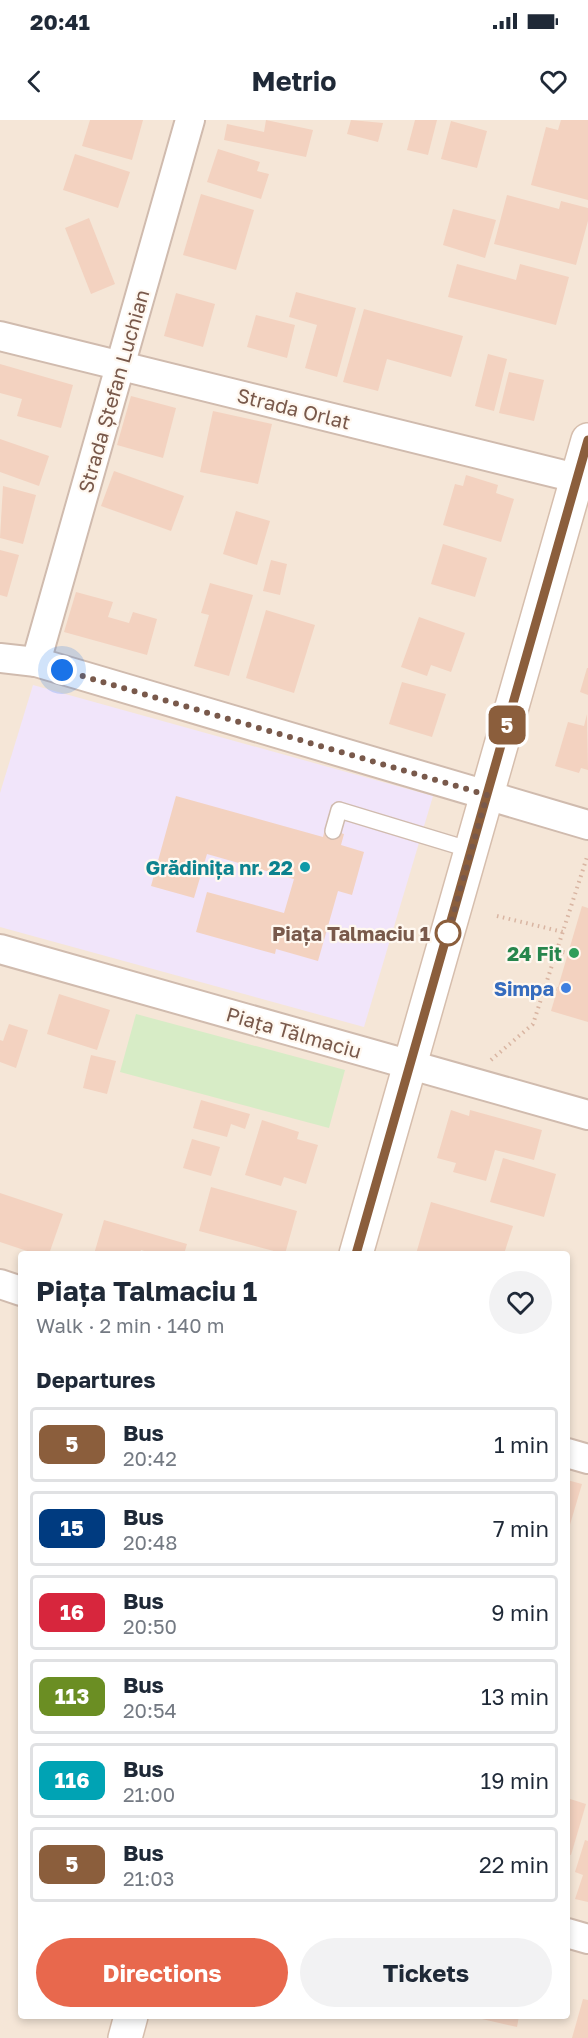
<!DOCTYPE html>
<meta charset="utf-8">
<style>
body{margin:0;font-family:"Golos Text",sans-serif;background:#f2f2f3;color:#1f2937;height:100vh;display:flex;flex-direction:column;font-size:22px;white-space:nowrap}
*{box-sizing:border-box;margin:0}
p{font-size:20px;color:#747a83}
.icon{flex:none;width:33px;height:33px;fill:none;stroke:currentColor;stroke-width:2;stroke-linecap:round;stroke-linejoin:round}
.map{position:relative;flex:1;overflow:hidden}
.drawer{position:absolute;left:18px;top:1131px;width:552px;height:768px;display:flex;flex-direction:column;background:#fff;border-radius:6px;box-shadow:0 3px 9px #0003}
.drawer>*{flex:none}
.badge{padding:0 12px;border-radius:9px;font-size:21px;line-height:39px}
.you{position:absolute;width:30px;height:30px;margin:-15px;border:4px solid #fff;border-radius:50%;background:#1a73e8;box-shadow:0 0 0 9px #1a73e833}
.map>.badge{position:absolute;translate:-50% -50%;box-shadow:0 0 0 3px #fff}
h2{padding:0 18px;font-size:22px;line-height:54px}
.round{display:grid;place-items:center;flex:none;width:63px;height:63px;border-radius:32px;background:#f2f2f3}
.summary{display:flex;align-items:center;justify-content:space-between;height:102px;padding:0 18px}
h1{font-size:28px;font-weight:700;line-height:45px}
.action{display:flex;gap:12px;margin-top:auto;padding:12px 18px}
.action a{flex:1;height:69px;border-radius:36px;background:#e8684d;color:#fff;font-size:24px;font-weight:700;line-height:69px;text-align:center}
.action a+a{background:#f2f2f3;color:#1f2937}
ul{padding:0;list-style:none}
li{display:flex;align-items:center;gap:18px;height:75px;margin:0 12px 9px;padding:0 6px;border:3px solid #e0e1e3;border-radius:6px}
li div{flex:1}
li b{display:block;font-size:22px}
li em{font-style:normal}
li .badge{min-width:66px;font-weight:700;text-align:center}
.status{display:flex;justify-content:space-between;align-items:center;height:42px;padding:0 30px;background:#fff;direction:ltr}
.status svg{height:16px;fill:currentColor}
header{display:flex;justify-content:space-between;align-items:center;height:78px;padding:0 18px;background:#fff;font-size:27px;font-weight:700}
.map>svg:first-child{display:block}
.residential{fill:#f5e6d7;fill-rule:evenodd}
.education{fill:#f1e5fa}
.green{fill:#d7ecc6}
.building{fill:#f3d2c0}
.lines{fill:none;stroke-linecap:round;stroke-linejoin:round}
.service-casing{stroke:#d0bbae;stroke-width:18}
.minor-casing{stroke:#d0bbae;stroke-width:32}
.secondary-casing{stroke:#d6bead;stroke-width:36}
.path{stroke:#d9b5a2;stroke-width:4;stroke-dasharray:1.5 4.5;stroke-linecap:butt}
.service{stroke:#fff;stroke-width:15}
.minor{stroke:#fff;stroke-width:28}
.secondary{stroke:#fff;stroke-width:33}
.line-casing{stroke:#fff;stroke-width:14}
.line{stroke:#8b5e3c;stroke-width:9}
.walk{stroke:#79594b;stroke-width:6;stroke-dasharray:0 10.8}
.culture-dot{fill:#0f9aa8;stroke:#fff8f0;stroke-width:2}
.stop-dot{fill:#fff;stroke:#8b5e3c;stroke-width:3}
.leisure-dot{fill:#2e9e5b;stroke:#fff8f0;stroke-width:2}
.shop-dot{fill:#3f7fe0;stroke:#fff8f0;stroke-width:2}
.labels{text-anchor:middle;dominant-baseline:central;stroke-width:4.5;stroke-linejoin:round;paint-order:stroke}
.street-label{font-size:20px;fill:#79594b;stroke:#fff8f0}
.culture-label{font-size:20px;font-weight:bold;fill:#0d838f;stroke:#fff8f0;text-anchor:end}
.stop-label{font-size:20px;font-weight:bold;fill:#79594b;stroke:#fff8f0;text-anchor:end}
.leisure-label{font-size:20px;font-weight:bold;fill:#27864d;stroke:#fff8f0;text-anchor:end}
.shop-label{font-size:20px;font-weight:bold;fill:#366cbe;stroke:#fff8f0;text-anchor:end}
</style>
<div class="status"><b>20:41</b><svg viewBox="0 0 49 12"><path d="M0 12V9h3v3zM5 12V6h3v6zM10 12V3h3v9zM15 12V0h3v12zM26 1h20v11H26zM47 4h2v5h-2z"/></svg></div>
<header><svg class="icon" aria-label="back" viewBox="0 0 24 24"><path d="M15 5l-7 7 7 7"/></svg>Metrio<svg class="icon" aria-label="heart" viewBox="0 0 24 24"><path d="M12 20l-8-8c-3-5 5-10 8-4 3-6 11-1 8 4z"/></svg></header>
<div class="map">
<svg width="588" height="1918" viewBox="0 0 588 1918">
<rect width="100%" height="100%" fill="#fdf4e9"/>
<path class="residential" d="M0,0h588v1918h-588zM21,1134h546v762h-546z"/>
<path class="education" d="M33,565l400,111 -69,231 -364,-100v-134z"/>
<path class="green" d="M136,894l209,56 -16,58 -209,-56z"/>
<g class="building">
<path d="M90,0h53l-11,40 -50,-14z"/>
<path d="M266,0l47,10 -7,27 -82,-17 3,-16 37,8z"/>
<path d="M351,0l32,3 -5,19 -31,-8z"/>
<path d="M415,0h22l-9,35 -21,-5z"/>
<path d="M561,0h27v80l-57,-15 15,-58 12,3z"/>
<path d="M451,1l36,10 -10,37 -36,-9z"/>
<path d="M218,29l42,13 -3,9 12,3 -8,25 -54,-17z"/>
<path d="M75,34l55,18 -12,36 -55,-18z"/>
<path d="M201,74l53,16 -18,60 -53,-15z"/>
<path d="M507,75l52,14 2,-8 27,7v13l-12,44 -82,-21z"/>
<path d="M453,89l43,11 -11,38 -42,-13z"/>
<path d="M89,98l26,66 -24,10 -26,-66z"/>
<path d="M457,144l59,16 4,-16 49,13 -13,48 -108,-28z"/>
<path d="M296,172l60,16 -19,69 -32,-9 12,-43 -28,-8z"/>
<path d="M176,173l39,11 -12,43 -39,-11z"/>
<path d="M364,189l99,27 -12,41 -64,-18 -9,32 -35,-9z"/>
<path d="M256,195l39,10 -8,33 -40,-11z"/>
<path d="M488,234l19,5 -13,52 -19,-5z"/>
<path d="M0,244l73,21 -12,43 -44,-12 5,-17 -22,-6z"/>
<path d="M509,252l35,8 -10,41 -35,-8z"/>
<path d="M131,276l45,12 -13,50 -46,-13z"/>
<path d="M213,291l59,13 -14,60 -58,-12z"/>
<path d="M0,319l49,17 -10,30 -39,-14z"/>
<path d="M114,351l70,25 -13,35 -70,-25z"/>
<path d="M466,355l32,10 -2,8 18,6 -13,43 -58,-17 12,-41 8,2z"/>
<path d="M3,366l33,9 -13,49 -23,-6z"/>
<path d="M236,391l34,10 -13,44 -34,-11z"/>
<path d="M443,424l44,14 -12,39 -44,-13z"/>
<path d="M0,430l19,5 -12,42 -7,-2z"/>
<path d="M271,440l16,4 -7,31 -17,-4z"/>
<path d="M210,463l43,12 -24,81 -35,-10 15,-51 -8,-2z"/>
<path d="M76,472l37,10 -5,15 21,6 4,-11 24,7 -10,36 -83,-23z"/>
<path d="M266,490l49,15 -21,68 -48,-15z"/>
<path d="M419,497l46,16 -14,39 -20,-7 -4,11 -26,-9z"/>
<path d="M587,548h1v27l-8,-3z"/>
<path d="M402,562l44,12 -14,43 -43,-13z"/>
<path d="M587,594l1,56 -7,-2 -2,5 -24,-7 13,-44 16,4z"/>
<path d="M176,676l147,41 2,-8 19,5 -3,11 23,7 -12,43 -14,-4 -20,70 -42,-12 -1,5 -79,-22 11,-40 77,21 10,-34 -87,-25 -13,44 -43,-12z"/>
<path d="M582,786l6,2v114l-37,-11z"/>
<path d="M59,874l51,16 -13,40 -50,-16z"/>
<path d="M9,904l19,6 -12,38 -16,-6v-22l3,1z"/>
<path d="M91,935l25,6 -9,33 -24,-6z"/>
<path d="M201,980l49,14 -5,15 -14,-5 -4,13 -34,-9z"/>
<path d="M451,990l18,6 1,-6 72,20 -8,30 -39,-10 -9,31 -33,-9 3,-9 -19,-5z"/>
<path d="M262,1000l37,12 -2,7 21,6 -12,39 -22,-7 -3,9 -36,-11z"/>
<path d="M192,1019l28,8 -9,29 -28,-8z"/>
<path d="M503,1038l53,16 -12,43 -54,-15z"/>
<path d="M211,1067l86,24 -12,43 -86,-23z"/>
<path d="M0,1073l63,21 -14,40h-13l-36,-12z"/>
<path d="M431,1082l82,24 -9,28h-88z"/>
<path d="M104,1100l83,24 -3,10h-30l-13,-4 -1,4h-46z"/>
<path d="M567,1360l15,4 -13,44h-2z"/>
<path d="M567,1678l19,6 -15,51 -4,-1z"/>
<path d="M585,1720l3,1v61l-13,-3 8,-24 -8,-3z"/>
<path d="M583,1879l5,1v38h-16z"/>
<path d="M482,1896h37l-2,11 -35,-8z"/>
</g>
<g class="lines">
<g class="service-casing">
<path id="service" d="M333,711l6,-21 132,40"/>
</g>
<g class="minor-casing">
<g id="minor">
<path d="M0,216l588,145"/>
<path d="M0,538l36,4 552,163"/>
<path d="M36,542l154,-542"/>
<path d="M0,829l588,166"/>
<path d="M0,1164l21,7"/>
<path d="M567,1333l21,6"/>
<path d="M567,1813l21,6"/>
</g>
</g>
<g class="secondary-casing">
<g id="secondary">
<path d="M356,1134l232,-814"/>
<path d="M125,1918l6,-22"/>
</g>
</g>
<g class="path">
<path d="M497,796l66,16"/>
<path d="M557,831l11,2"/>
<path d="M545,866l12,3"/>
<path d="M491,940l42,-36 55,-170"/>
</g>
<use href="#service" class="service"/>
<use href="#minor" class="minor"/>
<use href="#secondary" class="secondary"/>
</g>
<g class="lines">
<g class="line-casing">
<path id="line" d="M356,1134l232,-814"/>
</g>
<use href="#line" class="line"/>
<path class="walk" d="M62,550l425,125 -39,138"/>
</g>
<circle class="culture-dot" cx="305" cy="747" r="6"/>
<circle class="stop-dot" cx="448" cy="813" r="12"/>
<circle class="leisure-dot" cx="574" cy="833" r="6"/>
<circle class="shop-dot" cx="566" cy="868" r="6"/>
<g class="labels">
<g class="street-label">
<text transform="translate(113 271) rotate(-74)">Strada Ștefan Luchian</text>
<text transform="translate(294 288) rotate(14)">Strada Orlat</text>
<text transform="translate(294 912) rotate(16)">Piața Tălmaciu</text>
</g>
<g class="culture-label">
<text x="293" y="747">Grădinița nr. 22</text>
</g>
<g class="stop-label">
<text x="430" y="813">Piața Talmaciu 1</text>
</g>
<g class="leisure-label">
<text x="562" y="833">24 Fit</text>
</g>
<g class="shop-label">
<text x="554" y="868">Simpa</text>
</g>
</g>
</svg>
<div class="you" style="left:62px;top:550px"></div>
<b class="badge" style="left:507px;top:605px;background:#8b5e3c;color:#fff">5</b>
<section class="drawer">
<div class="summary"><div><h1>Piața Talmaciu 1</h1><p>Walk · 2 min · 140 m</p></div><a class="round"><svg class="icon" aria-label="heart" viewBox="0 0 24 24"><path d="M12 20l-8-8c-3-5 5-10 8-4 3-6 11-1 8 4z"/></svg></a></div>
<h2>Departures</h2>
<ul>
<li><span class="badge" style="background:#8b5e3c;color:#fff">5</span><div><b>Bus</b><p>20:42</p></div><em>1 min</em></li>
<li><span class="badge" style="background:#003b80;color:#fff">15</span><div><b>Bus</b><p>20:48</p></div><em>7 min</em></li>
<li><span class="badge" style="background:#d7263d;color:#fff">16</span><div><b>Bus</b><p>20:50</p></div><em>9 min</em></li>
<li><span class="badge" style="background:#6b8e23;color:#fff">113</span><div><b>Bus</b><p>20:54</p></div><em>13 min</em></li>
<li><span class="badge" style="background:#00a3b4;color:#fff">116</span><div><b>Bus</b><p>21:00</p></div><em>19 min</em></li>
<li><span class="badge" style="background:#8b5e3c;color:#fff">5</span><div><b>Bus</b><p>21:03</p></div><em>22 min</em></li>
</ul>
<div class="action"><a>Directions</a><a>Tickets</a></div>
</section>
</div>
